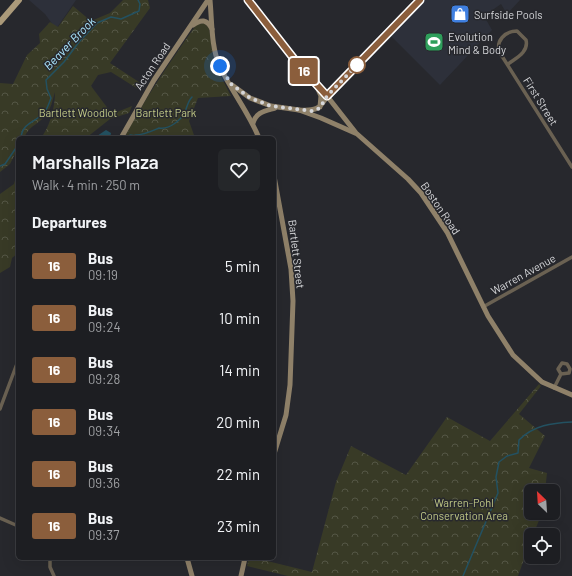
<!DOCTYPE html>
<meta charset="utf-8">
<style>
body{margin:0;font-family:Barlow,sans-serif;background:#25272a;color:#f1f3f6;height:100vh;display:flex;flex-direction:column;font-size:15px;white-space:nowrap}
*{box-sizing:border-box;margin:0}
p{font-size:13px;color:#a0a2a5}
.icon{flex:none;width:22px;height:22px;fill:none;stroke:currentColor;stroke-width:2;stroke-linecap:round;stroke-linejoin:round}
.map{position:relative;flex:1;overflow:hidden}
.side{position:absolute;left:16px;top:136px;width:260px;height:424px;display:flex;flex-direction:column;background:#1d1e22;border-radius:6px;box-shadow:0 4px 16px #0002,0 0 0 1px #3b3c40}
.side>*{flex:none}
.badge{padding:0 8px;border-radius:3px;font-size:14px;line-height:26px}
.needle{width:26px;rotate:335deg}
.tools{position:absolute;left:524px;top:484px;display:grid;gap:8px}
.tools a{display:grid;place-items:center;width:36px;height:36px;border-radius:6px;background:#1d1e22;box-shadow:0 4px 16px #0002,0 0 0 1px #3b3c40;font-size:20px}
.you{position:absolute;width:20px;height:20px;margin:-10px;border:3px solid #fff;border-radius:50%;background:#1a73e8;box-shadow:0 0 0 6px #1a73e833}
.map>.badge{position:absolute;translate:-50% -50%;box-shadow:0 0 0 2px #fff}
h2{padding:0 16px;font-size:15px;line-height:36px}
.round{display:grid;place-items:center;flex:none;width:42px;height:42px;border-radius:6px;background:#25272a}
.headline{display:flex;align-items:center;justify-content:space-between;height:68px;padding:0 16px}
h1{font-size:19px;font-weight:600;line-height:30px}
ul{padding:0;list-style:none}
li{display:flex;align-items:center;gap:12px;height:52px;padding:0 16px}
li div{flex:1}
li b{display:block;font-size:15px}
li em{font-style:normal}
li .badge{min-width:44px;font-weight:700;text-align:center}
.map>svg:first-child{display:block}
.built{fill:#2d303a}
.forest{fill:url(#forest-crowns)}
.water{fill:#235161}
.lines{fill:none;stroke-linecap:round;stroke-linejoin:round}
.stream{stroke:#235161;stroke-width:1.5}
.street{stroke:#6a6152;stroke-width:3.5}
.secondary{stroke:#8f8169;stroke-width:5}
.primary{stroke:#ab9a7a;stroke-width:6}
.line-casing{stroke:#fff;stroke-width:9}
.line{stroke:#8b5e3c;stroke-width:6}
.walk{stroke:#d6d7da;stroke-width:4;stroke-dasharray:0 7.2}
.stop-dot{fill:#fff;stroke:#8b5e3c;stroke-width:2}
.labels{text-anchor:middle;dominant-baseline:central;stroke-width:3;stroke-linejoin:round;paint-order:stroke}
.poi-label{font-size:11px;fill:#d6d7da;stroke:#27282d;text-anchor:start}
.street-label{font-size:11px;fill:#d6d7da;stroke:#27282d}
.park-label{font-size:11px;fill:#c0c886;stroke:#27282d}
.water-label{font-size:12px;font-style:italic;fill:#aae6fe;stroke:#27282d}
</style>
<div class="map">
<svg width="572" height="576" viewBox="0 0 572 576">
<defs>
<pattern id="forest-crowns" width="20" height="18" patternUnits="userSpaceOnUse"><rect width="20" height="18" fill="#383a26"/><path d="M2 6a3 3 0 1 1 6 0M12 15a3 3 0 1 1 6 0" fill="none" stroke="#545645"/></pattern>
</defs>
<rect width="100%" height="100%" fill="#27282d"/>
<g class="built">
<path d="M29,0h47l-20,29 -11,-15z"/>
<path d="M424,0h96l-13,14 -6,-10 -17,12 8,14 -52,55 -50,-50z"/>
</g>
<g class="forest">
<path d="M123,0h25l2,8 -40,55 32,21 -4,5 -27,-17 -13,3 -7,11 21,28 20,-8 -3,7 -19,6 -24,19h-56l13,-3c8,-12 12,-30 12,-43 -3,10 -5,21 -14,28 -8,7 -12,7 -17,18h-6v115l-6,5 -2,9 -10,6v-79l14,-10 4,-15 -3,-15 -5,10 -10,8v-89l13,1 14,-29 13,-12 -1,-9 11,-12 8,5 15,-21 18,15 19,-8z"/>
<path d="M204,23l5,5 5,35 17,33 -33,2 -9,23 6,17h-71c21,-40 46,-76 72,-113z"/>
<path d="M539,384l2,2 -22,28 26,22 -16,32 18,5 -2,18h-14v22h11l-9,22h-2v5l-13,36h-230l-41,-10 2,-8h6l57,14 24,-90 15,-36 55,29 41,-58 43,24z"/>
</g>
<path class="water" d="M106,130l5,3 -1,5h-16z"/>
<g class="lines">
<g class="stream">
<path d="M130,135c2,0 4,1 6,0 8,0 16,-4 23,-7 10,2 22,-8 26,-16 2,-5 3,-11 7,-15"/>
<path d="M21,138c1,-13 9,-14 18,-21 7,-4 9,-11 12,-19l-4,-9 -1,-9 18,-18 15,-20 18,-19 14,-6 10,2 18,-8 1,-7 -2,-4"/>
<path d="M0,166l5,-2 13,-19"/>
<path d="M463,576l35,-83 -2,-16 3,-15 8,-6 11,-3 1,-13c15,-15 33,-17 53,-18"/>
</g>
<g class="street">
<path d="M508,64c8,-6 21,-12 18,-24l-9,-9c-12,0 -22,10 -17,22l72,114"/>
<path d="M483,307l89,-50"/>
<path d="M554,388l7,-14 -3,-5 4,-6 5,1 3,5 -1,4 -8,1"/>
<path d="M0,409l18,-48"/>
<path d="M0,518l18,8"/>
<path d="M50,558v9l4,9"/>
</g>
<g class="secondary">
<path d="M210,0c2,21 1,48 10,67 12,25 29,46 39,71"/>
<path d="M248,0l50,64 29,32 29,37 52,46 13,14 26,39 41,84 25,39 29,27 30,13"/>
<path d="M193,25c8,-6 14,-6 19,4"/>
<path d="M232,85l18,13 21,8 28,4 22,8 34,15"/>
<path d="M318,89l3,7 -1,11"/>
<path d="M299,110c15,1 21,0 28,-14l93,-96"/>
<path d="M253,123c3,-11 12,-12 22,-15"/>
<path d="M121,138l33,-58 54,-80"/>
<path d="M274,176l17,93 2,32 -3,84 -4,30 -12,39"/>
<path d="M187,558l5,18"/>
<path d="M241,576l4,-18"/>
</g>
<path class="primary" d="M0,22l19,-22"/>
</g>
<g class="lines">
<g class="line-casing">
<path id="line" d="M248,0l50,64 29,32 93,-96"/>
</g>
<use href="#line" class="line"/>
<path class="walk" d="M220,66l11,18 19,14 21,8 41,5 8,-3 7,-12 30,-31"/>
</g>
<defs>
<g id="shop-square" transform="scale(1)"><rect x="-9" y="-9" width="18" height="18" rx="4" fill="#3f7fe0" stroke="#27282d"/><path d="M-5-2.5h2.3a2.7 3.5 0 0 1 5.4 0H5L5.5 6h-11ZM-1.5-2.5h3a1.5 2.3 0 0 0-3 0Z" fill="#fff"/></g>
<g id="stadium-square" transform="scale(1)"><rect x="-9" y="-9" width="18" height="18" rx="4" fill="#2e9e5b" stroke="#27282d"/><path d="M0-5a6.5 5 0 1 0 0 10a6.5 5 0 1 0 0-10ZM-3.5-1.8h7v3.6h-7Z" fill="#fff"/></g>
</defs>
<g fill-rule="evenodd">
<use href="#shop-square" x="460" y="14"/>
<use href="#stadium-square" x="434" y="42"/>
</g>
<circle class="stop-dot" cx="357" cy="65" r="8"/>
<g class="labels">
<g class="poi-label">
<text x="474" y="14">Surfside Pools</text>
<text x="448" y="36">Evolution<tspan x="448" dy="13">Mind &amp; Body</tspan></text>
</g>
<g class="street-label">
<text transform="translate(152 66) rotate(-56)">Acton Road</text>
<text transform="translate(541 101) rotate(58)">First Street</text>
<text transform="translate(441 208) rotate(56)">Boston Road</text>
<text transform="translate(297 254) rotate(83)">Bartlett Street</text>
<text transform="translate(523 274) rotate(-29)">Warren Avenue</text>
</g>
<g class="park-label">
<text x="78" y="112">Bartlett Woodlot</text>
<text x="166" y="112">Bartlett Park</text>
<text x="464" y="502">Warren-Pohl<tspan x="464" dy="13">Conservation Area</tspan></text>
</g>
<g class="water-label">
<text transform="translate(69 43) rotate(-46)">Beaver Brook</text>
</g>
</g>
</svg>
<div class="tools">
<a><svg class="needle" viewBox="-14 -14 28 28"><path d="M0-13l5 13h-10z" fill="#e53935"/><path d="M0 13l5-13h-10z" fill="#a0a2a5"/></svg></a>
<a><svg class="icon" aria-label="locate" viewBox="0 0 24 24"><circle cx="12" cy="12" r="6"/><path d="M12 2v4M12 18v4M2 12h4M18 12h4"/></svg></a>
</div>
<div class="you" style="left:220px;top:66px"></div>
<b class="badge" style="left:304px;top:71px;background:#8b5e3c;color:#fff">16</b>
<section class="side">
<div class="headline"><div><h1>Marshalls Plaza</h1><p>Walk · 4 min · 250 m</p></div><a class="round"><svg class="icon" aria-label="heart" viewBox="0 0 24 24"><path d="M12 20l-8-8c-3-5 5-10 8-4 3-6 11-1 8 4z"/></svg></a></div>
<h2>Departures</h2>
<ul>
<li><span class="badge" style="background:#8b5e3c;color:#fff">16</span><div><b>Bus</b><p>09:19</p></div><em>5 min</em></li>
<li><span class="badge" style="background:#8b5e3c;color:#fff">16</span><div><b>Bus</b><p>09:24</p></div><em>10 min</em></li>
<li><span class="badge" style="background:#8b5e3c;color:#fff">16</span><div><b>Bus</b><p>09:28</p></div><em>14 min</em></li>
<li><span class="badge" style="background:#8b5e3c;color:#fff">16</span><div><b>Bus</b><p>09:34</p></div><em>20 min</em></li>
<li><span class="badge" style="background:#8b5e3c;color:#fff">16</span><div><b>Bus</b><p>09:36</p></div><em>22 min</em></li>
<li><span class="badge" style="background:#8b5e3c;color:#fff">16</span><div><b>Bus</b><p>09:37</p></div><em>23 min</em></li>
</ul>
</section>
</div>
